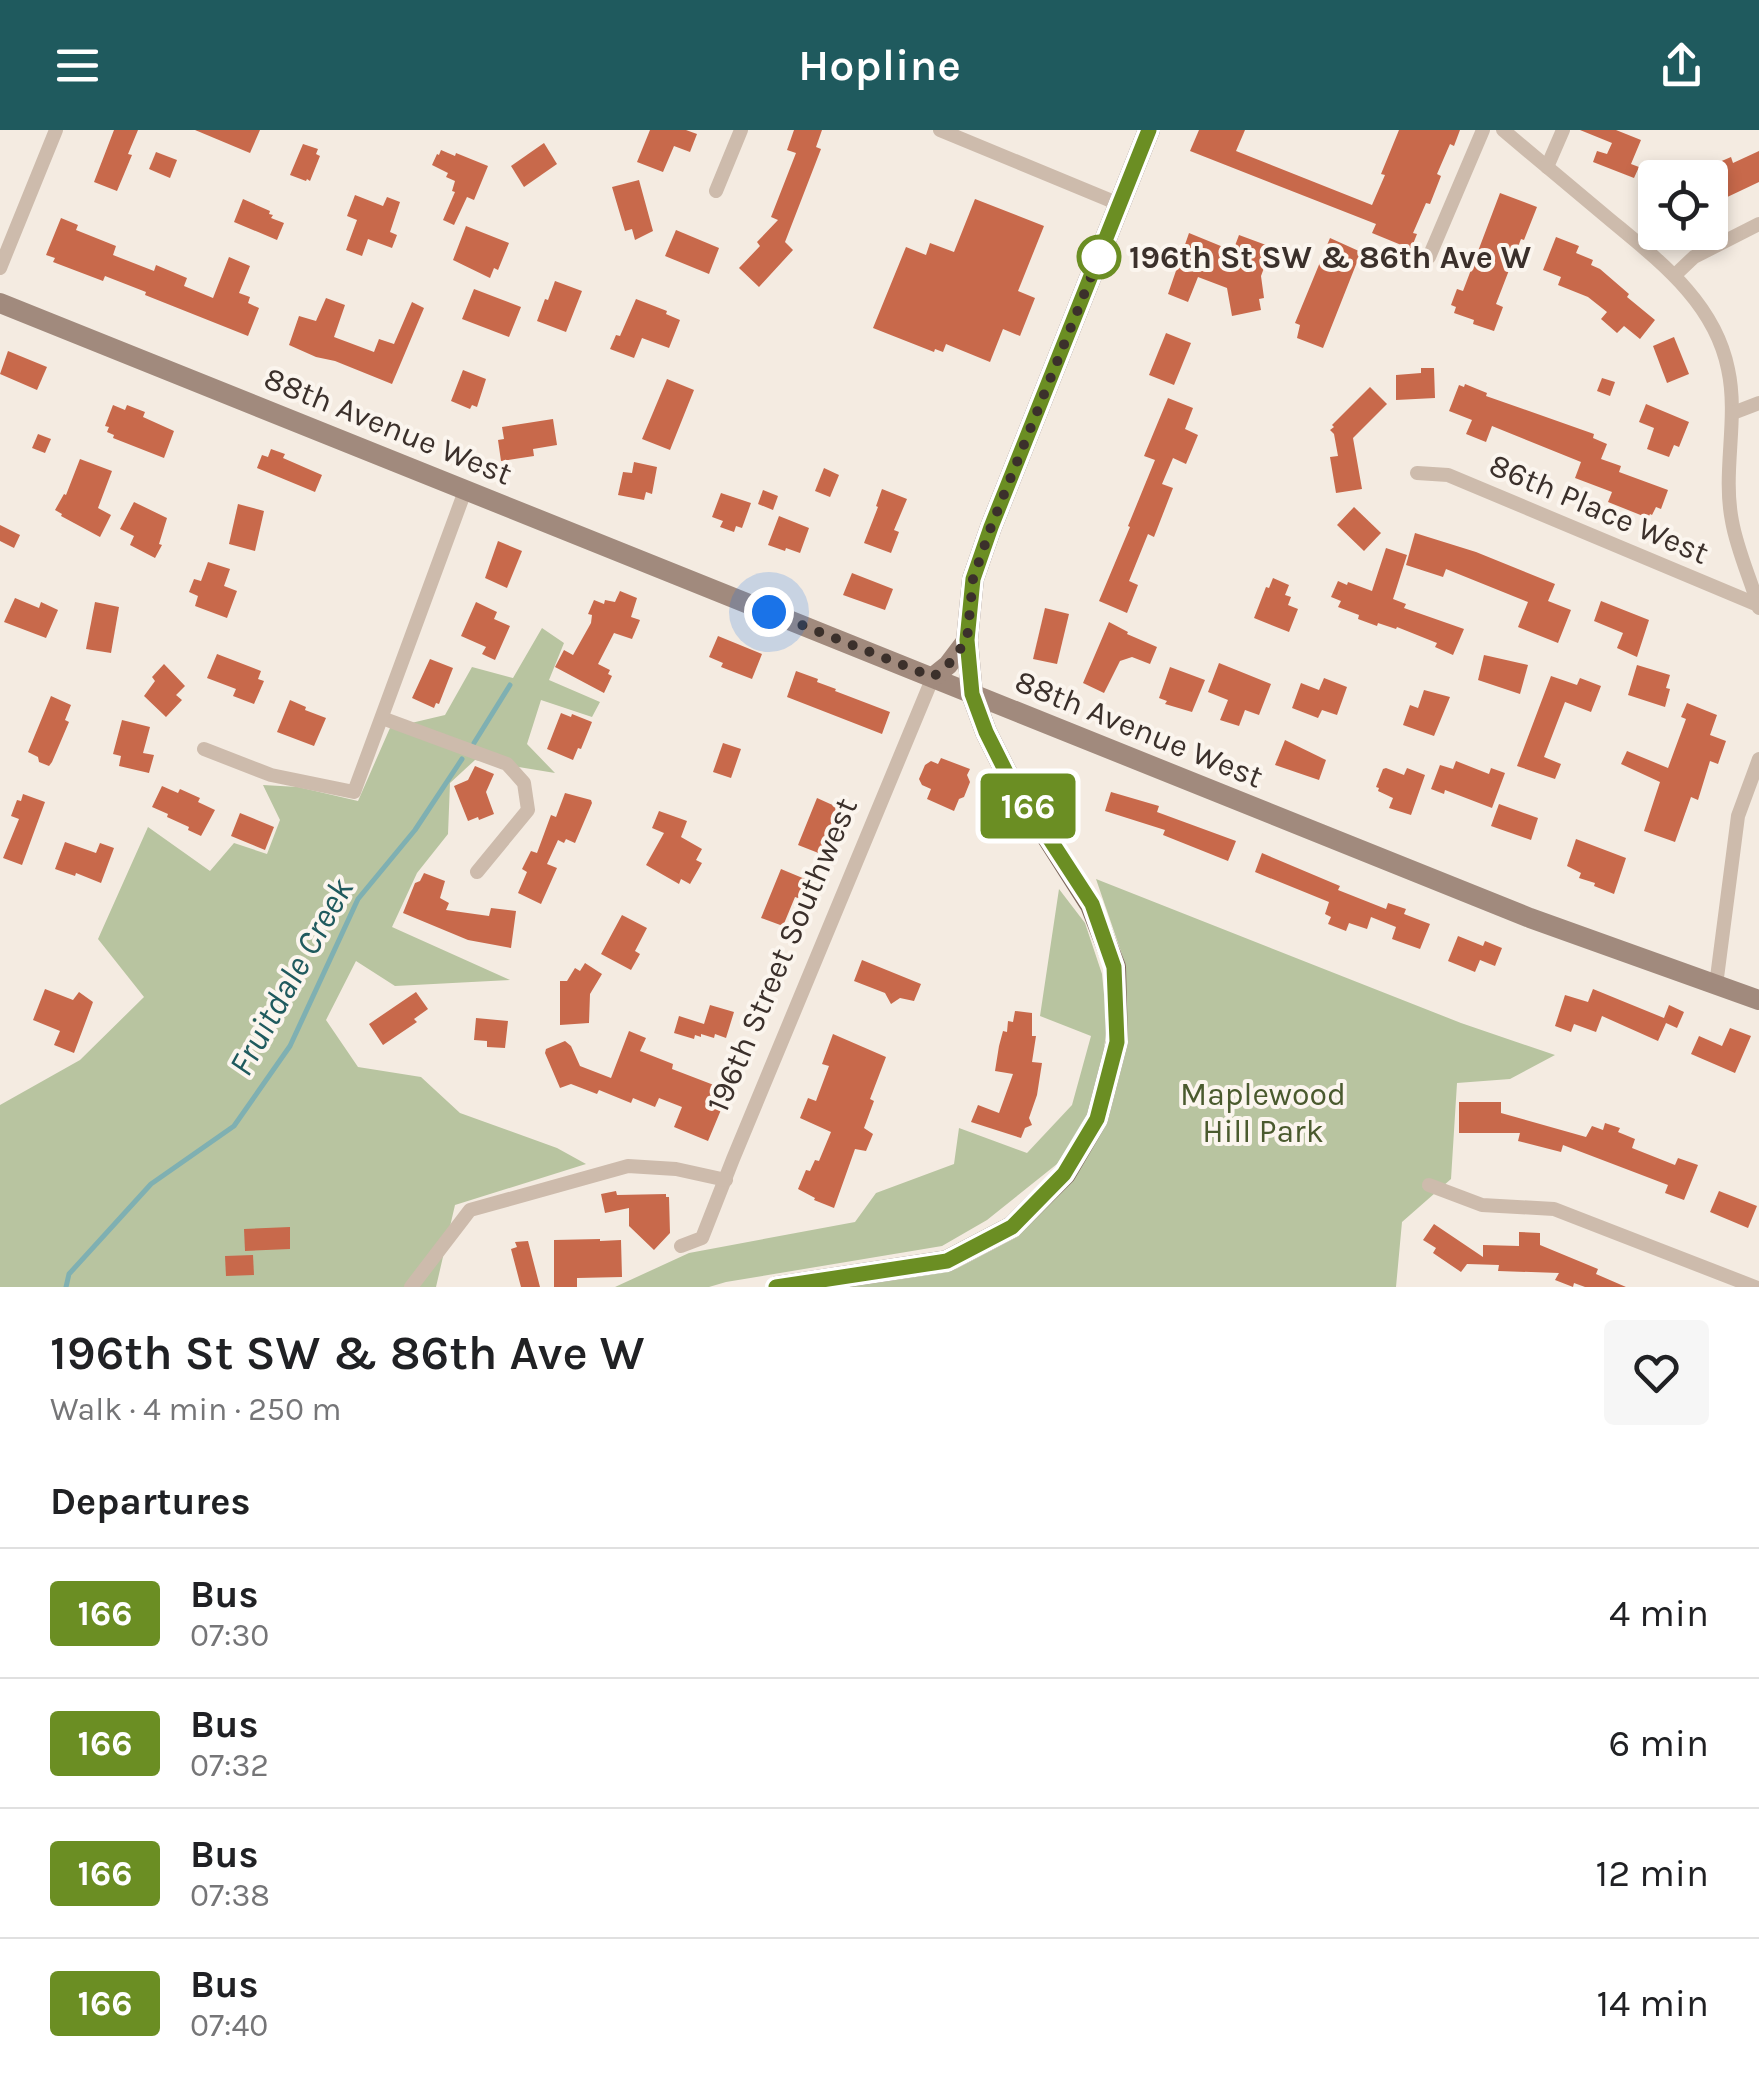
<!DOCTYPE html>
<meta charset="utf-8">
<style>
body{margin:0;font-family:Karla,sans-serif;background:#f6f6f6;color:#202124;height:100vh;display:flex;flex-direction:column;font-size:38px;white-space:nowrap}
*{box-sizing:border-box;margin:0}
p{font-size:32px;color:#757577}
.icon{flex:none;width:55px;height:55px;fill:none;stroke:currentColor;stroke-width:2;stroke-linecap:round;stroke-linejoin:round}
.map{position:relative;height:1157px;overflow:hidden}
.details{display:flex;flex-direction:column;background:#fff;flex:1}
.details>*{flex:none}
.badge{padding:0 20px;border-radius:8px;font-size:35px;line-height:65px}
.fabs{position:absolute;left:1638px;top:30px;display:grid;gap:20px}
.fabs a{display:grid;place-items:center;width:90px;height:90px;border-radius:10px;background:#fff;box-shadow:0 5px 15px #0003;font-size:50px}
.you{position:absolute;width:50px;height:50px;margin:-25px;border:8px solid #fff;border-radius:50%;background:#1a73e8;box-shadow:0 0 0 15px #1a73e833}
.map>.badge{position:absolute;translate:-50% -50%;box-shadow:0 0 0 5px #fff}
h2{padding:0 50px;font-size:38px;line-height:90px}
.round{display:grid;place-items:center;flex:none;width:105px;height:105px;border-radius:10px;background:#f6f6f6}
.overview{display:flex;align-items:center;justify-content:space-between;height:170px;padding:0 50px}
h1{font-size:48px;font-weight:600;line-height:75px}
ul{padding:0;list-style:none}
li{display:flex;align-items:center;gap:30px;height:130px;padding:0 50px;border-top:2px solid #e0e0e0}
li div{flex:1}
li b{display:block;font-size:38px}
li em{font-style:normal}
li .badge{min-width:110px;font-weight:700;text-align:center}
header{display:flex;justify-content:space-between;align-items:center;height:130px;padding:0 50px;background:#1f5a5e;color:#fff;font-size:45px;font-weight:600}
.map>svg:first-child{display:block}
.green{fill:#b8c4a0}
.lines{fill:none;stroke-linecap:round;stroke-linejoin:round}
.stream{stroke:#7fb0b2;stroke-width:5}
.building{fill:#c8694b}
.street{stroke:#cdbbac;stroke-width:14}
.secondary{stroke:#a18a7d;stroke-width:20}
.primary{stroke:#7d675c;stroke-width:22}
.line-casing{stroke:#fff;stroke-width:22}
.line{stroke:#6b8e23;stroke-width:15}
.walk{stroke:#3b302b;stroke-width:10;stroke-dasharray:0 18}
.stop-dot{fill:#fff;stroke:#6b8e23;stroke-width:5}
.labels{text-anchor:middle;dominant-baseline:central;stroke-width:8;stroke-linejoin:round;paint-order:stroke}
.stop-label{font-size:32px;font-weight:bold;fill:#3b302b;stroke:#fbf5ee;text-anchor:start}
.street-label{font-size:32px;fill:#3b302b;stroke:#fbf5ee}
.park-label{font-size:32px;fill:#4a5a2e;stroke:#fbf5ee}
.water-label{font-size:35px;font-style:italic;fill:#1f5a5e;stroke:#fbf5ee}
</style>
<header><svg class="icon" aria-label="menu" viewBox="0 0 24 24"><path d="M4 6h16M4 12h16M4 18h16"/></svg>Hopline<svg class="icon" aria-label="share" viewBox="0 0 24 24"><path d="M12 15V3M7 8l5-5 5 5M5 13v7h14v-7"/></svg></header>
<div class="map">
<svg width="1759" height="1157" viewBox="0 0 1759 1157">
<rect width="100%" height="100%" fill="#f4ebe1"/>
<g class="green">
<path d="M542,498l22,15 -15,37 51,22 -8,15 -51,-17 -14,44 28,29 -80,-13 -25,23 -2,51 -31,39 -25,54 118,53 -115,6 -39,-25 -30,59 32,47 63,10 39,36 97,35 29,16 -131,41 -19,82h-436v-182l80,-45 64,-63 -46,-58 50,-112 62,44 24,-28 33,11 13,-34 -17,-35 35,2 60,14 32,-73 55,-13 27,-48 41,11z"/>
<path d="M1096,749l365,144 94,32 -45,24 -53,4 -6,96 -49,43 -6,65h-549l109,-18 61,-32 49,-49 40,-65 20,-157z"/>
<path d="M1059,759l26,34 17,51 5,51 -5,40 -14,51 -31,48 -70,56 -45,26 -216,36 -17,5h-94l74,-34 166,-31 21,-29 78,-29 5,-36 68,25 45,-48 19,-69 -51,-20z"/>
</g>
<g class="lines">
<g class="stream">
<path d="M474,613l36,-58"/>
<path d="M66,1157l3,-13 82,-90 83,-58 56,-80 68,-147 57,-69 47,-71"/>
</g>
</g>
<g class="building">
<path d="M114,0h24l-10,24 4,1 -15,36 -23,-9z"/>
<path d="M195,0h65l-10,23z"/>
<path d="M650,0h36l11,4 -7,18 -16,-6 -11,26 -26,-10z"/>
<path d="M794,0h28l-6,17 5,2 -36,93 8,8 -34,37 -20,-19 21,-22 -3,-4 21,-22 -7,-3 25,-64 -9,-3z"/>
<path d="M1199,0h46l-9,21 136,54 13,-30 -4,-1 18,-44h61l-6,16 -4,-2 -13,30 4,2 -11,28 -4,-1 -13,30 4,1 -6,15 -39,-16 4,-9 -186,-73z"/>
<path d="M1580,0h36l25,10 -10,24 8,3 -5,11 -41,-16 4,-11 10,3 5,-11z"/>
<path d="M544,13l13,21 -33,23 -13,-21z"/>
<path d="M303,14l15,5 -2,5 4,2 -10,25 -3,-2 -1,2 -16,-6z"/>
<path d="M441,20l14,6 1,-3 32,13 -14,34 -7,-3 -13,28 -11,-5 12,-28 -3,-1 3,-10 -9,-4 2,-4 -16,-8 5,-11 2,1z"/>
<path d="M1759,21v31l-38,18 -5,-10 -6,3v-15h-28l49,-21 2,6z"/>
<path d="M156,22l21,8 -7,18 -21,-9z"/>
<path d="M639,50l14,51 -18,9 -3,-11 -7,2 -13,-44z"/>
<path d="M1500,63l37,14 -13,33 -3,-1 -25,65 7,3 -9,24 -21,-7 1,-4 -20,-7 2,-6 -5,-2 6,-16 6,2z"/>
<path d="M355,65l28,11 4,-9 13,5 -10,30 7,3 -5,13 -24,-9 -6,17 -16,-6 11,-30 -10,-4z"/>
<path d="M243,69l27,12 -1,3 4,1 -2,3 13,5 -7,17 -43,-18z"/>
<path d="M975,69l69,27 -26,65 17,7 -15,38 -17,-7 -13,33 -44,-18 -3,8 -8,-3 -1,3 -61,-24 33,-81 20,8 4,-12 24,9z"/>
<path d="M61,88l17,7 -2,5 40,16 -3,9 41,16 2,-6 31,13 -3,8 29,12 16,-41 21,9 -11,27 11,4 -2,6 11,5 -11,28 -103,-41 1,-3 -41,-16 -2,5 -50,-19 2,-4 -9,-3z"/>
<path d="M466,96l43,17 -11,27 -4,-2 -4,10 -37,-18z"/>
<path d="M676,100l43,18 -10,26 -44,-18z"/>
<path d="M1189,103l44,18 6,-16 27,10 -4,13 5,2 -6,16 3,22 -5,1 2,11 -29,6 -5,-28 -29,-11 -10,25 -20,-8z"/>
<path d="M1556,107l23,9 -3,7 17,7 -2,5 9,4 29,25 -2,3 28,23 -15,19 -16,-13 -7,7 -16,-14 6,-7 -19,-15 -30,-12 3,-8 -18,-7z"/>
<path d="M1330,108l31,14 -38,96 -26,-10 3,-13 -5,-2z"/>
<path d="M555,151l27,10 -16,41 -29,-11 8,-22 3,1z"/>
<path d="M474,159l47,18 -12,30 -47,-18z"/>
<path d="M326,168l19,7 -11,32 40,15 5,-13 15,5 18,-42 12,6 -32,76 -57,-23 -19,-4 -27,-12 10,-29 17,5z"/>
<path d="M636,169l31,12 -1,3 14,6 -11,28 -27,-10 -8,20 -24,-9 6,-14 4,1z"/>
<path d="M1166,203l25,10 -17,42 -25,-10z"/>
<path d="M1674,207l15,37 -22,9 -14,-37z"/>
<path d="M8,221l39,16 -10,23 -37,-16z"/>
<path d="M1421,238h13l1,30 -39,2v-25l25,-2z"/>
<path d="M463,240l23,9 -9,28 -5,-2 -2,4 -19,-8z"/>
<path d="M1602,248l13,4 -5,14 -13,-5z"/>
<path d="M667,249l27,11 -24,60 -28,-11z"/>
<path d="M1465,254l22,9 -1,3 108,38 -1,4 14,6 -6,15 20,7 -2,6 49,18 -7,19 -5,-2 -4,8 -2,-1 -2,4 -40,-16 4,-10 -37,-14 6,-16 -89,-36 -6,16 -20,-8 6,-14 -23,-9 10,-26 5,2z"/>
<path d="M1370,257l17,17 -34,34 9,51 -26,4 -6,-36 8,-1 -4,-22 -4,-4 4,-3 -2,-2z"/>
<path d="M1168,268l25,10 -8,21 13,6 -12,29 -13,-6 -11,26 11,4 -19,49 -6,-3 -19,47 9,4 -11,28 -28,-12 31,-74 -2,-1 27,-66 -11,-4z"/>
<path d="M1646,274l43,18 -10,25 -5,-2 -5,12 -22,-8 7,-21 -15,-6z"/>
<path d="M113,275l12,5 2,-5 18,7 -2,5 31,14 -10,27 -51,-20 1,-3 -7,-3 2,-5 -4,-1z"/>
<path d="M553,289l4,26 -24,4 1,7 -33,5 -3,-21 6,-1 -2,-12z"/>
<path d="M38,304l13,5 -6,14 -13,-5z"/>
<path d="M271,319l14,5 -2,4 39,17 -7,17 -58,-24 5,-13 6,2z"/>
<path d="M80,329l32,12 -14,37 13,7 -11,22 -39,-21 1,-2 -7,-4 9,-16 2,1z"/>
<path d="M634,332l23,5 -5,27 -6,-2 -2,8 -26,-5 5,-23 9,1z"/>
<path d="M824,338l15,7 -9,22 -15,-6z"/>
<path d="M882,359l25,10 -13,31 5,2 -8,21 -27,-10 14,-36 -2,-1z"/>
<path d="M763,360l15,6 -5,14 -15,-6z"/>
<path d="M721,363l30,10 -9,25 -6,-2 -2,6 -14,-5 3,-6 -11,-4z"/>
<path d="M134,372l33,16 -8,26 3,1 -7,13 -25,-13 4,-9 -14,-7z"/>
<path d="M238,374l26,7 -9,40 -26,-7z"/>
<path d="M1354,377l27,26 -17,18 -27,-26z"/>
<path d="M779,386l30,12 -9,25 -14,-5 -1,3 -17,-6z"/>
<path d="M0,395l20,10 -6,13 -14,-7z"/>
<path d="M1415,403l61,19 79,32 -7,17 23,9 -13,33 -40,-16 10,-25 -82,-33 -3,8 -37,-12z"/>
<path d="M498,411l24,10 -15,37 -22,-10z"/>
<path d="M1386,418l21,7 -14,44 13,5 -2,4 60,21 -11,26 -18,-8 2,-4 -40,-16 -1,2 -18,-6 -1,3 -19,-7 1,-4 -21,-8 3,-6 -10,-4 7,-16 9,4 1,-3 24,9z"/>
<path d="M208,432l22,7 -6,17 13,5 -10,27 -32,-12 3,-10 -9,-4 5,-13 7,2z"/>
<path d="M852,443l41,16 -8,21 -42,-15z"/>
<path d="M1273,448l16,7 -4,10 6,2 -3,8 10,4 -9,23 -35,-14 12,-31 3,1z"/>
<path d="M620,461l17,7 -6,19 9,3 -8,19 -18,-6 -16,31 12,6 -2,4 4,2 -8,17 -49,-26 9,-17 9,5 18,-32 1,-8 -4,-1 6,-14 10,4 1,-4 10,2z"/>
<path d="M15,468l24,10 2,-6 17,8 -12,28 -42,-16z"/>
<path d="M1601,471l48,19 -12,37 -20,-9 6,-15 -29,-12z"/>
<path d="M95,472l24,5 -8,46 -25,-4z"/>
<path d="M476,472l21,10 -3,7 16,7 -15,34 -13,-6 4,-7 -25,-11z"/>
<path d="M1045,478l24,6 -12,50 -24,-5z"/>
<path d="M1109,492l19,10 -1,2 30,13 -7,17 -18,-7 -12,4 -16,32 -21,-10z"/>
<path d="M718,506l44,18 -10,25 -31,-12 2,-4 -14,-6z"/>
<path d="M217,524l44,17 -3,8 6,2 -10,23 -21,-8 3,-7 -29,-11z"/>
<path d="M1484,525l44,10 -8,29 -42,-14z"/>
<path d="M430,529l23,9 -14,36 -3,-1 -2,5 -22,-10z"/>
<path d="M1219,533l52,21 -12,31 -14,-5 -6,16 -19,-6 8,-20 -20,-8z"/>
<path d="M164,534l21,22 -9,9 6,5 -16,17 -22,-21 11,-15 -3,-4z"/>
<path d="M1637,535l33,10 -4,13 4,1 -5,18 -37,-12z"/>
<path d="M1170,537l35,13 -13,32 -27,-8 2,-3 -8,-3z"/>
<path d="M796,541l22,8 -1,3 19,7 -1,2 55,21 -8,22 -95,-37z"/>
<path d="M1551,546l26,9 3,-7 21,8 -10,26 -26,-10 -21,55 17,7 -6,15 -38,-13z"/>
<path d="M1324,548l23,9 -10,28 -15,-5 -4,8 -26,-10 9,-25 18,7z"/>
<path d="M1424,560l26,7 -16,39 -31,-11 7,-20 8,3z"/>
<path d="M51,566l20,9 -6,15 4,2 -17,40 -3,4 -10,-4 -1,-5 -10,-5z"/>
<path d="M290,570l16,7 -1,3 21,8 -12,28 -37,-14z"/>
<path d="M1687,573l30,12 -7,20 16,6 -8,23 -8,-3 -12,39 -7,-3 -16,45 -31,-11 16,-49 -39,-18 6,-13 41,17 18,-49 -5,-2z"/>
<path d="M561,583l10,4 1,-3 20,8 -11,27 -3,-1 -5,12 -26,-11z"/>
<path d="M122,590l28,7 -7,26 11,2 -5,18 -30,-7 2,-10 -8,-2z"/>
<path d="M1285,610l41,20 -7,20 -44,-15z"/>
<path d="M723,613l18,6 -10,29 -18,-6z"/>
<path d="M941,628l29,11 -3,6 3,7 -6,15 -5,2 -5,12 -27,-12 4,-10 -9,-4 -3,-6 6,-14 6,-4 7,3z"/>
<path d="M1456,631l33,13 2,-6 14,5 -13,35 -47,-18 -1,4 -13,-5 9,-24 13,4z"/>
<path d="M475,636l19,8 -8,18 8,22 -15,6 -1,-3 -10,4 -14,-35 14,-6z"/>
<path d="M1386,638l18,7 3,-7 18,7 -14,40 -22,-7 4,-10 -15,-7 1,-3 -3,-1 7,-18z"/>
<path d="M162,656l16,7 2,-4 20,9 -2,4 17,8 -14,26 -13,-6 1,-3 -22,-10 1,-3 -16,-7z"/>
<path d="M1111,662l48,14 -2,6 79,29 -8,20 -65,-26 2,-5 -60,-19z"/>
<path d="M565,663l26,7 1,3 -17,40 -9,-4 -2,4 -6,-3 -11,24 10,4 -16,36 -23,-11 9,-21 -5,-3 9,-18 6,2 14,-38 5,2z"/>
<path d="M23,664l22,8 -23,63 -19,-7 16,-39 -8,-3 6,-16 4,1z"/>
<path d="M817,668l20,9 -6,16 3,1 -13,30 -23,-9z"/>
<path d="M1499,674l39,14 -7,22 -40,-14z"/>
<path d="M659,681l28,10 -6,16 21,12 -6,11 6,3 -12,21 -9,-5 -2,5 -33,-19 18,-32 -12,-5z"/>
<path d="M240,683l34,14 -9,23 -34,-14z"/>
<path d="M1576,709l50,19 -12,36 -20,-8 1,-3 -16,-5 2,-5 -14,-7z"/>
<path d="M65,712l31,11 4,-10 14,5 -13,35 -25,-10 -1,3 -20,-7z"/>
<path d="M1262,723l78,33 -2,4 48,19 2,-6 18,6 -2,5 26,10 -10,25 -28,-10 4,-12 -25,-10 -4,12 -18,-6 -3,8 -18,-7 3,-7 -6,-3 4,-12 -74,-30z"/>
<path d="M781,739l24,10 -7,19 -3,-1 -12,29 -22,-8z"/>
<path d="M424,743l21,8 -5,17 9,5 -3,7 43,6 2,-8 25,3 -5,37 -43,-8 -65,-27 12,-30 5,-2z"/>
<path d="M622,785l25,13 -12,23 5,3 -9,16 -30,-16z"/>
<path d="M1458,806l25,10 2,-5 17,7 -7,18 -15,-6 -5,12 -27,-11z"/>
<path d="M862,830l59,24 -7,17 -14,-3 -9,6 -6,-11 -31,-12z"/>
<path d="M585,833l17,11 -12,20 -1,29 -29,2v-44h7l8,-13 5,3z"/>
<path d="M45,859l28,11 6,-8 14,10 -19,51 -20,-8 6,-14 -27,-11z"/>
<path d="M1593,859l71,29 5,-13 15,7 -7,16 -11,-5 -8,18 -56,-25 -6,16 -22,-8 -3,8 -16,-6 10,-31 23,7z"/>
<path d="M416,862l12,17 -14,10 3,3 -34,23 -14,-21z"/>
<path d="M710,875l24,7 -8,26 -11,-4 -1,4 -13,-4v3l-6,-2 -1,4 -20,-6 5,-17 25,8z"/>
<path d="M1015,881l17,2v23h4l-4,26 10,1 -5,32 -8,23 3,7 -7,3 -4,10 -50,-16 7,-17 21,8 14,-39 -18,-3 4,-25 4,-15 4,1 1,-11 5,1z"/>
<path d="M476,888l32,3 -3,27 -18,-1v-6l-13,-1z"/>
<path d="M1730,898l21,8 -16,37 -44,-19 8,-18 23,10z"/>
<path d="M629,901l17,7 -6,13 33,13 -1,5 47,18 -1,2 10,4 -20,48 -34,-14 8,-20 -23,-9 -4,9 -22,-9 -2,5 -32,-13 -2,4 -26,-10 -11,4 -15,-35 1,-4 19,-8 6,5 9,20 31,12z"/>
<path d="M833,904l53,23 -16,42 4,2 -10,27 9,6 -7,17 -11,-2 -21,59 -20,-8 1,-2 -17,-9 8,-19 4,1 5,-11 4,1 12,-29 -31,-14 8,-20 8,3 13,-35 -7,-2z"/>
<path d="M1459,972h42v11l85,24 6,-11 11,4 2,-7 15,5 -2,4 17,7 -3,9 43,17 3,-7 20,7 -14,35 -19,-7 3,-8 -105,-40 -2,7 -43,-11 2,-8h-61z"/>
<path d="M616,1061l1,4 49,-1v3h3l1,36 -16,17 -25,-24v-18l-24,5 -4,-19z"/>
<path d="M1719,1061l38,15 -9,22 -38,-16z"/>
<path d="M1434,1094l49,33v-12l36,1v-14l21,1v12l58,24 -2,5 30,13h-41l-11,-4 -1,4 -18,-7 4,-7 -61,-2 1,-6 -32,-1 -6,8 -28,-19 3,-5 -13,-8z"/>
<path d="M290,1097v22l-45,2 -1,-22z"/>
<path d="M600,1109v2l21,-1 1,37 -45,1v9h-23v-47z"/>
<path d="M528,1111l12,46h-19l-10,-38 6,-2 -2,-5z"/>
<path d="M253,1125l1,20 -28,1 -1,-20z"/>
</g>
<g class="lines">
<g class="street">
<path d="M940,0l179,74"/>
<path d="M1503,0c33,28 66,55 99,83 52,44 112,86 126,156 11,50 -6,102 4,152 5,29 19,59 27,87"/>
<path d="M1547,37l16,-37"/>
<path d="M716,61l25,-61"/>
<path d="M1429,127l54,-127"/>
<path d="M0,138l56,-138"/>
<path d="M1675,145l19,-18 65,-33"/>
<path d="M1733,283l26,-10"/>
<path d="M1417,343l31,2 310,130"/>
<path d="M382,588l125,46 17,19 4,27 -51,62"/>
<path d="M204,619l67,26 83,17 111,-301"/>
<path d="M1716,855l22,-169 21,-57"/>
<path d="M1429,1055l53,20 72,4 201,78"/>
<path d="M681,1116l21,-8 31,-79 200,-482"/>
<path d="M411,1157l59,-77 158,-44 48,3 50,11"/>
</g>
<g class="secondary">
<path d="M0,173l1530,615 229,82"/>
<path d="M933,547l15,-12 19,-25"/>
</g>
<path class="primary" d="M777,1157l170,-26 65,-34 53,-53 32,-55 20,-77 -2,-75 -24,-62 -85,-133 -20,-40 -14,-38 -5,-54 6,-61 18,-52 158,-397"/>
</g>
<g class="lines">
<g class="line-casing">
<path id="line" d="M776,1157l171,-26 65,-34 52,-53 33,-55 20,-77 -3,-75 -22,-63 -86,-132 -20,-40 -14,-38 -5,-54 6,-61 18,-52 158,-397"/>
</g>
<use href="#line" class="line"/>
<path class="walk" d="M769,482l164,65 15,-12 19,-25 6,-61 18,-52 108,-270"/>
</g>
<circle class="stop-dot" cx="1099" cy="127" r="20"/>
<g class="labels">
<g class="stop-label">
<text x="1129" y="127">196th St SW &amp; 86th Ave W</text>
</g>
<g class="street-label">
<text transform="translate(388 296) rotate(22)">88th Avenue West</text>
<text transform="translate(1599 379) rotate(23)">86th Place West</text>
<text transform="translate(1139 599) rotate(22)">88th Avenue West</text>
<text transform="translate(782 825) rotate(-67)">196th Street Southwest</text>
</g>
<g class="park-label">
<text x="1263" y="964">Maplewood<tspan x="1263" dy="37">Hill Park</tspan></text>
</g>
<g class="water-label">
<text transform="translate(291 847) rotate(-61)">Fruitdale Creek</text>
</g>
</g>
</svg>
<div class="fabs">
<a><svg class="icon" aria-label="locate" viewBox="0 0 24 24"><circle cx="12" cy="12" r="6"/><path d="M12 2v4M12 18v4M2 12h4M18 12h4"/></svg></a>
</div>
<div class="you" style="left:769px;top:482px"></div>
<b class="badge" style="left:1028px;top:676px;background:#6b8e23;color:#fff">166</b>
</div>
<section class="details">
<div class="overview"><div><h1>196th St SW &amp; 86th Ave W</h1><p>Walk · 4 min · 250 m</p></div><a class="round"><svg class="icon" aria-label="heart" viewBox="0 0 24 24"><path d="M12 20l-8-8c-3-5 5-10 8-4 3-6 11-1 8 4z"/></svg></a></div>
<h2>Departures</h2>
<ul>
<li><span class="badge" style="background:#6b8e23;color:#fff">166</span><div><b>Bus</b><p>07:30</p></div><em>4 min</em></li>
<li><span class="badge" style="background:#6b8e23;color:#fff">166</span><div><b>Bus</b><p>07:32</p></div><em>6 min</em></li>
<li><span class="badge" style="background:#6b8e23;color:#fff">166</span><div><b>Bus</b><p>07:38</p></div><em>12 min</em></li>
<li><span class="badge" style="background:#6b8e23;color:#fff">166</span><div><b>Bus</b><p>07:40</p></div><em>14 min</em></li>
</ul>
</section>
